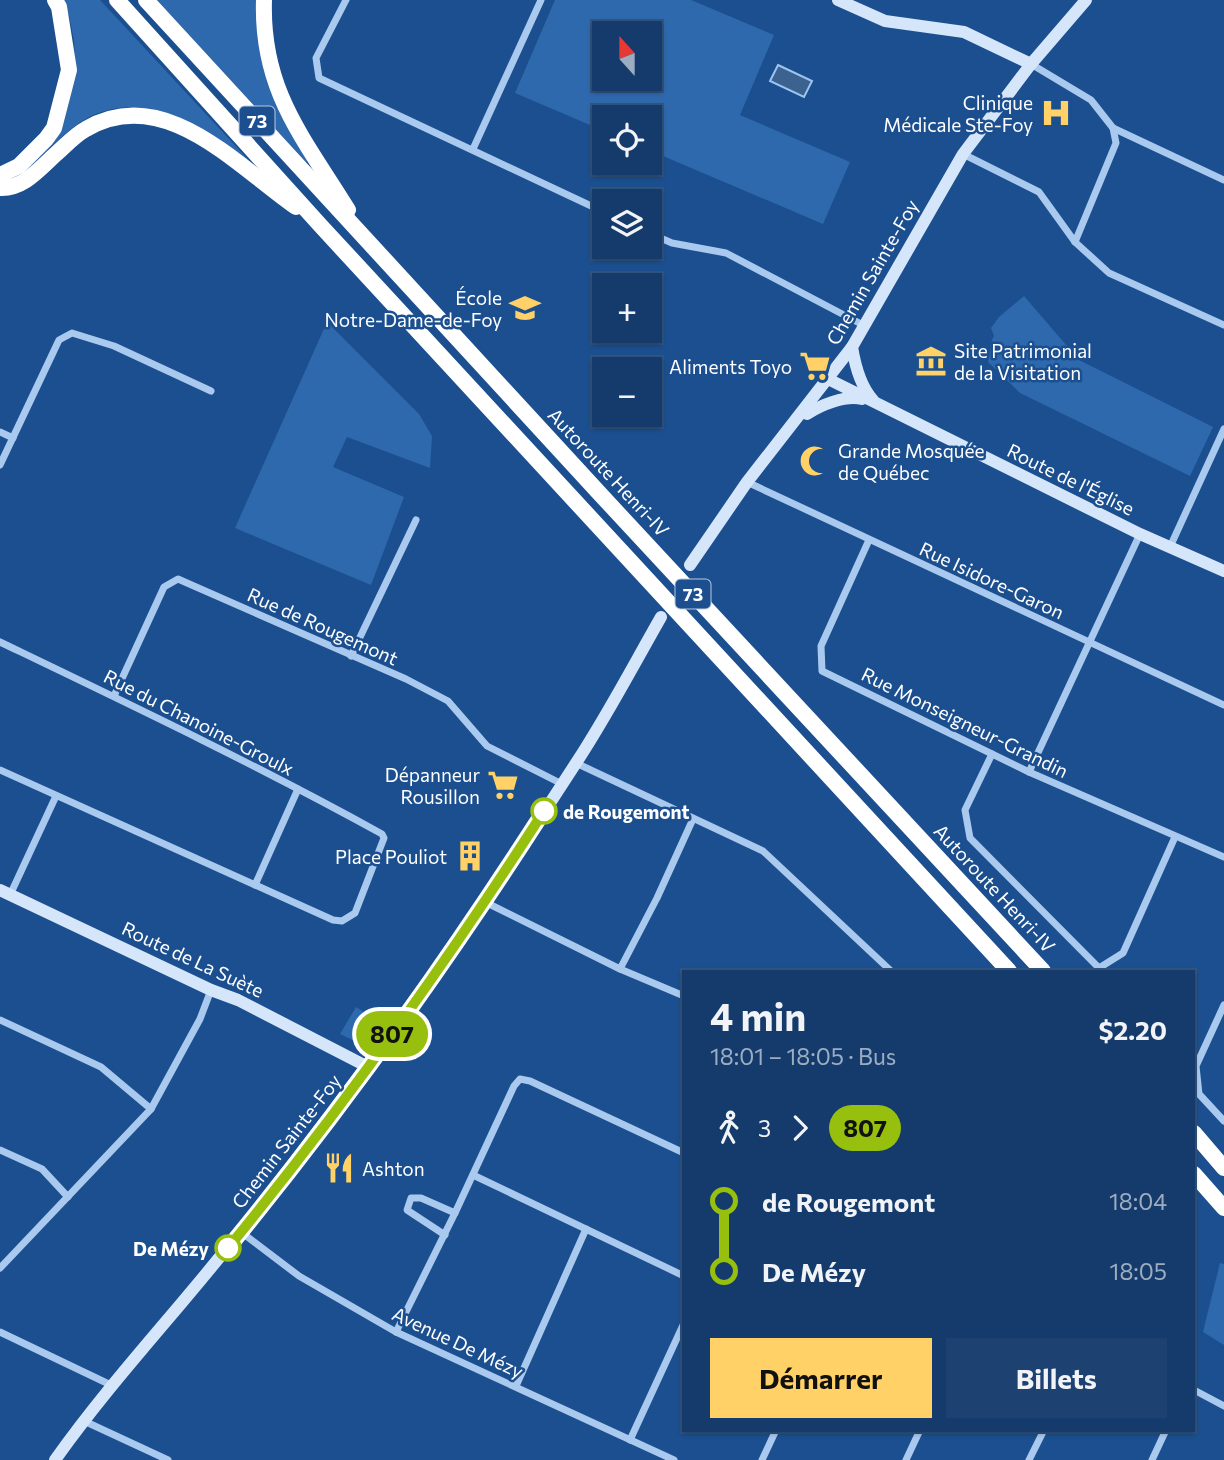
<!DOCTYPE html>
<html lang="fr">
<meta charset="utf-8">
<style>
body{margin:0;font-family:Commissioner,sans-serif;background:#1d4271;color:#f1f3f6;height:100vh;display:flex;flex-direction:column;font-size:26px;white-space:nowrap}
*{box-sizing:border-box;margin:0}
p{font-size:23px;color:#9dadc1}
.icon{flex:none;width:38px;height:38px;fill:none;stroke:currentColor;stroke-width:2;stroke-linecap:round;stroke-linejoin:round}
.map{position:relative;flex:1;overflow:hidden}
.panel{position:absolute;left:682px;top:970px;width:513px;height:462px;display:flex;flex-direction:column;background:#143b6b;border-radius:0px;box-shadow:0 2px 5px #0004,0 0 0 2px #33557e}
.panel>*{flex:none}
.badge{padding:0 14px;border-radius:23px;font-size:24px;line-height:46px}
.needle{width:46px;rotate:339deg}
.tools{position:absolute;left:592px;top:21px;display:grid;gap:14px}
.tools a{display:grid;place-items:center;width:70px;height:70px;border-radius:0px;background:#143b6b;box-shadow:0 2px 5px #0004,0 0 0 2px #33557e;font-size:35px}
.map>.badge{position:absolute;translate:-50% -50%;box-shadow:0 0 0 4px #fff}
.legs{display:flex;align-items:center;gap:10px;height:77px;padding:0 28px;font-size:23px}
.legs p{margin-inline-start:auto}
.summary{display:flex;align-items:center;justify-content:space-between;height:119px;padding:0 28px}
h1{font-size:38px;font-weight:700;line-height:52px}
.button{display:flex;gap:14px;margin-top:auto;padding:14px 28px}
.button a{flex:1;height:80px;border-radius:0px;background:#ffd166;color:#111;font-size:28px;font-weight:700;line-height:80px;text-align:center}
.button a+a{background:#1d4271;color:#f1f3f6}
ul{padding:0 28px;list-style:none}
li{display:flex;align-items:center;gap:24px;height:70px;font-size:26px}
li i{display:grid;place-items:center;width:10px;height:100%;margin:0 9px;background:currentColor}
li i::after{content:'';width:18px;height:18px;margin:-9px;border:5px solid;border-radius:50%;background:#143b6b}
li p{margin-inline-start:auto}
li:first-child i{background:linear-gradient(#0000 50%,currentColor 0)}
li:last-child i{background:linear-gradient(currentColor 50%,#0000 0)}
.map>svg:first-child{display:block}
.green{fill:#2e69ad;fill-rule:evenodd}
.water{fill:#3c6290;stroke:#9cc4f0;stroke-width:2}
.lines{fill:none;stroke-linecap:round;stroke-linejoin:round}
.street{stroke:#a9c9ee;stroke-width:7}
.secondary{stroke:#d6e6fa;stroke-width:12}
.highway{stroke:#fff;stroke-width:16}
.line-1-casing{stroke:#fff;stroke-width:16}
.line-1{stroke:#97bf0d;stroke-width:10}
.stop-1-dot{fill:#fff;stroke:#97bf0d;stroke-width:3.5}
.labels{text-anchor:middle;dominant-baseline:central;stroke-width:5;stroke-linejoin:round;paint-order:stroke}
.shield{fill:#1b4f8f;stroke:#bbcadd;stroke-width:2}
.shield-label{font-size:18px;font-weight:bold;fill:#fff}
.poi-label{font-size:19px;fill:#fff;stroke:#1b4f8f;text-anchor:end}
.street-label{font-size:19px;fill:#fff;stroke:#1b4f8f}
.stop-label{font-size:19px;font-weight:bold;fill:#fff;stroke:#1b4f8f;text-anchor:start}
</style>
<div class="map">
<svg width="1224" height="1460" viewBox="0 0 1224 1460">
<rect width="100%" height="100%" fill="#1b4f8f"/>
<g class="green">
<path d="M63,0h37l157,169c-50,-31 -104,-82 -166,-53 -24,12 -46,38 -66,56l-2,-2 27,-26 25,-81 -1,-23 -5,-24z"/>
<path d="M157,0h101l-1,12 52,148 -3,2z"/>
<path d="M555,0h136l83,35 -34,80 110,47 -27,62 -174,-74v-33h-45v14l-89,-38zM604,33h45v46h-45z"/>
<path d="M1024,296l55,64 134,67 -23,49 -170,-83 -32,-31c3,-8 1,-19 6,-26l-3,-8 8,-11z"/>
<path d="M327,322l92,92 13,22 -2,32 -83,-31 -14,30 71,30 -33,88 -136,-57z"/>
<path d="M356,1007l22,14 -12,20 -7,2 -19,-9z"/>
<path d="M1220,1263l4,1v81l-21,-13z"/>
</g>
<path class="water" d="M778,65l34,16 -8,16 -34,-16z"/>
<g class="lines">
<g class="street">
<path d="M346,0l-30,58 3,20 285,134"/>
<path d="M1031,64l60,36 22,28 111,52"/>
<path d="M473,149l68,-149"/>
<path d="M963,154l76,38 36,50 34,31 115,52"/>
<path d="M649,233l23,10 54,10 139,73"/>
<path d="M1075,242l41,-99 -3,-15"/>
<path d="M0,432l13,6"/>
<path d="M0,465l59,-125 13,-7 42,13 97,45"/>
<path d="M747,482l477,223"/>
<path d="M869,540l-48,106 1,25 207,101 195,85"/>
<path d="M1170,547l54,-118"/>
<path d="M0,642c129,62 257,123 382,192l2,4 -29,75 -13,8 -9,-1 -333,-150"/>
<path d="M351,656l65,-136"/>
<path d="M114,696l50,-109 14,-8 228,100 42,22 39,45 75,38"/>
<path d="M992,754l-27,56 5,28 129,130 24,-15 52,-116"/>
<path d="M576,763l187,88 128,120"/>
<path d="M1029,772l111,-238"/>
<path d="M255,885l43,-96"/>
<path d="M10,895l46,-99"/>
<path d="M485,902l135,67 64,27"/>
<path d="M620,969l37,-71 36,-79"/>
<path d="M1224,1005l-28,61 3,28 25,27"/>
<path d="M0,1020l101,47 50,42"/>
<path d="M0,1150l42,19 26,28"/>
<path d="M473,1175l211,101"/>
<path d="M241,1232l58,44 97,56 278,128"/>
<path d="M445,1235l-38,-25 4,-12h10l34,15"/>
<path d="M0,1268l151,-159 49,-90 11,-29"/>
<path d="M0,1332l113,54"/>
<path d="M396,1332l59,-119 59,-127 6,-7 10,2 154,72"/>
<path d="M516,1386l70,-157"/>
<path d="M1194,1390l30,16"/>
<path d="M84,1421l84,39"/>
<path d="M630,1440l54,-117"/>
<path d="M762,1460l14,-30"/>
<path d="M906,1460l14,-30"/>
<path d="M1029,1460l15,-30"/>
<path d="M1152,1460l14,-30"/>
</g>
<g class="secondary">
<path d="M838,0l47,21 79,11 67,32"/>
<path d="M852,347c3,18 8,39 21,53"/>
<path d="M828,379l312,155 84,37"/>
<path d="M807,414c14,-9 38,-19 55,-15"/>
<path d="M690,565l57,-83 105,-135 111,-193 68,-90 55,-64"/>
<path d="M0,890l211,100 27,10 130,67"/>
<path d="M55,1460c61,-86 135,-162 199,-246 114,-146 222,-295 322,-451 31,-47 57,-97 85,-146"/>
</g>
<g class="highway">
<path d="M117,0l203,225 689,746"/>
<path d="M146,0l455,495 442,476"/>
<path d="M264,0c-3,90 39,137 84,210"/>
<path d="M0,175l19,-9 27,-27 8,-11 15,-58 -10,-63 -4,-7"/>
<path d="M0,188c24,1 40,-20 57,-35 9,-8 18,-18 29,-24 78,-46 151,37 210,78"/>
<path d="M1194,1133l30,35"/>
<path d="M1194,1174l30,34"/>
</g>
</g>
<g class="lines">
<g class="line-1-casing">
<path id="line-1" d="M228,1248c114,-139 219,-286 316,-437"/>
</g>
<use href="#line-1" class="line-1"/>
</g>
<defs>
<g id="hospital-bare" transform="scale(2.415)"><path d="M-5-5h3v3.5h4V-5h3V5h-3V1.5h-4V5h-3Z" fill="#ffd166" stroke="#1b4f8f" stroke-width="2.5" paint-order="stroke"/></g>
<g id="school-bare" transform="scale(2.415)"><path d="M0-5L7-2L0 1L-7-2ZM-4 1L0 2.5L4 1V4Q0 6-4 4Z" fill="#ffd166" stroke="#1b4f8f" stroke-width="2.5" paint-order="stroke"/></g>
<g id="museum-bare" transform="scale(2.415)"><path d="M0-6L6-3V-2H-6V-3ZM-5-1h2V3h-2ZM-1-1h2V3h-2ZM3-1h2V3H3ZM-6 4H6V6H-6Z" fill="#ffd166" stroke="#1b4f8f" stroke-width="2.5" paint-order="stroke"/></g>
<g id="supermarket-bare" transform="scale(2.415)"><path d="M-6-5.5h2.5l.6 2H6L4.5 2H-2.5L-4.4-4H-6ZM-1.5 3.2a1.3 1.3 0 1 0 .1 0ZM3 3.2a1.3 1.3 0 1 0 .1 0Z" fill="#ffd166" stroke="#1b4f8f" stroke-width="2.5" paint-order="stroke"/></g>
<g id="mosque-bare" transform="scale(2.415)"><path d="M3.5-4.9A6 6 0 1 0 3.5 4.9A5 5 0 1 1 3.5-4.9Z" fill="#ffd166" stroke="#1b4f8f" stroke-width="2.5" paint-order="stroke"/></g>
<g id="building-bare" transform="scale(2.415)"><path d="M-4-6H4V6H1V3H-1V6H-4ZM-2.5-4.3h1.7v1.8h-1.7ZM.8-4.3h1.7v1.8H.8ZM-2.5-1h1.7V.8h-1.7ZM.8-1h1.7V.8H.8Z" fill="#ffd166" stroke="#1b4f8f" stroke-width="2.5" paint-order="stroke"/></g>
<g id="restaurant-bare" transform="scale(2.415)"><path d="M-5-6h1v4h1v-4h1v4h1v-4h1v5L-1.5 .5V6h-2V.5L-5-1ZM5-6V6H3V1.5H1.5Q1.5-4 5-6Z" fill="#ffd166" stroke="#1b4f8f" stroke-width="2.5" paint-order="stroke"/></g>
</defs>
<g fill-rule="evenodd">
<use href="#hospital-bare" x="1056" y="113"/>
<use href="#school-bare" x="525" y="308"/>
<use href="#museum-bare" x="931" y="361"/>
<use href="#supermarket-bare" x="815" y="366"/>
<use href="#mosque-bare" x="815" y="461"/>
<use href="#supermarket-bare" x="503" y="785"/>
<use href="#building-bare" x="470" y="856"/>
<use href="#restaurant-bare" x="339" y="1168"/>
</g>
<g class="stop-1-dot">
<circle cx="544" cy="811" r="12"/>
<circle cx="228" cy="1248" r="12"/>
</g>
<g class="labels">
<g class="shield">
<rect x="239.5" y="106.5" width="35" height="29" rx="5"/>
<rect x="675.5" y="579.5" width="35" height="29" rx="5"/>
</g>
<g class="shield-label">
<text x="257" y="121">73</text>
<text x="693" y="594">73</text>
</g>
<g class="poi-label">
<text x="1033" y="102">Clinique<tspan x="1033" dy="22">Médicale Ste-Foy</tspan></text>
<text x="502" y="297">École<tspan x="502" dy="22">Notre-Dame-de-Foy</tspan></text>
<text x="954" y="350" text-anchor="start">Site Patrimonial<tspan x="954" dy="22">de la Visitation</tspan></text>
<text x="792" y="366">Aliments Toyo</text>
<text x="838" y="450" text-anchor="start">Grande Mosquée<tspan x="838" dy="22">de Québec</tspan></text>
<text x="480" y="774">Dépanneur<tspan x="480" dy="22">Rousillon</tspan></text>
<text x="447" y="856">Place Pouliot</text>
<text x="362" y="1168" text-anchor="start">Ashton</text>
</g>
<g class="street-label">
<text transform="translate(872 272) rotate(-60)">Chemin Sainte-Foy</text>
<text transform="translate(609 472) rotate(47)">Autoroute Henri-IV</text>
<text transform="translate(1071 479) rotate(26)">Route de l'Église</text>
<text transform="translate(992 580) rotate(25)">Rue Isidore-Garon</text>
<text transform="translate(323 626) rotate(24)">Rue de Rougemont</text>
<text transform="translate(199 722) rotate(27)">Rue du Chanoine-Groulx</text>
<text transform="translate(965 722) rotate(26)">Rue Monseigneur-Grandin</text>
<text transform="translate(995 888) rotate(47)">Autoroute Henri-IV</text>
<text transform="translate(193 959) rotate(25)">Route de La Suète</text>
<text transform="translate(286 1141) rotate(-52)">Chemin Sainte-Foy</text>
<text transform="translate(458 1342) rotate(25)">Avenue De Mézy</text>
</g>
<g class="stop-label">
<text x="563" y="811">de Rougemont</text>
<text x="209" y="1248" text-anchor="end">De Mézy</text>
</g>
</g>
</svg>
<div class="tools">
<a><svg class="needle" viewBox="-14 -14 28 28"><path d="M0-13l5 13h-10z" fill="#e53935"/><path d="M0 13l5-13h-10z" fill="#9dadc1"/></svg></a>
<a><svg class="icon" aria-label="locate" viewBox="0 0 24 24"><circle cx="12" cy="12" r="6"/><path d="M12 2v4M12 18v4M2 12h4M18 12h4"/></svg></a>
<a><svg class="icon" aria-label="layers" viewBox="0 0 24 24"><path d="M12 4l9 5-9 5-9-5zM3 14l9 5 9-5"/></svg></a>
<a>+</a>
<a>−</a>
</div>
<b class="badge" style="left:392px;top:1034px;background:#97bf0d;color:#111">807</b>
<section class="panel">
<div class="summary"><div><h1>4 min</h1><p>18:01 – 18:05 · Bus</p></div><b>$2.20</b></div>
<div class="legs"><svg class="icon" aria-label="walk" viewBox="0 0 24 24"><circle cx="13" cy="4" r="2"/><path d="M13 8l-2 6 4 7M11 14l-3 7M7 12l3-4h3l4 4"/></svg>3<svg class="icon" aria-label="forward" viewBox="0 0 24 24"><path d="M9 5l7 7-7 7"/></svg><b class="badge" style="background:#97bf0d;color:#111">807</b></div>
<ul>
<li><i style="color:#97bf0d"></i><b>de Rougemont</b><p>18:04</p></li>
<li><i style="color:#97bf0d"></i><b>De Mézy</b><p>18:05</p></li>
</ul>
<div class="button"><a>Démarrer</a><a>Billets</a></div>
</section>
</div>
